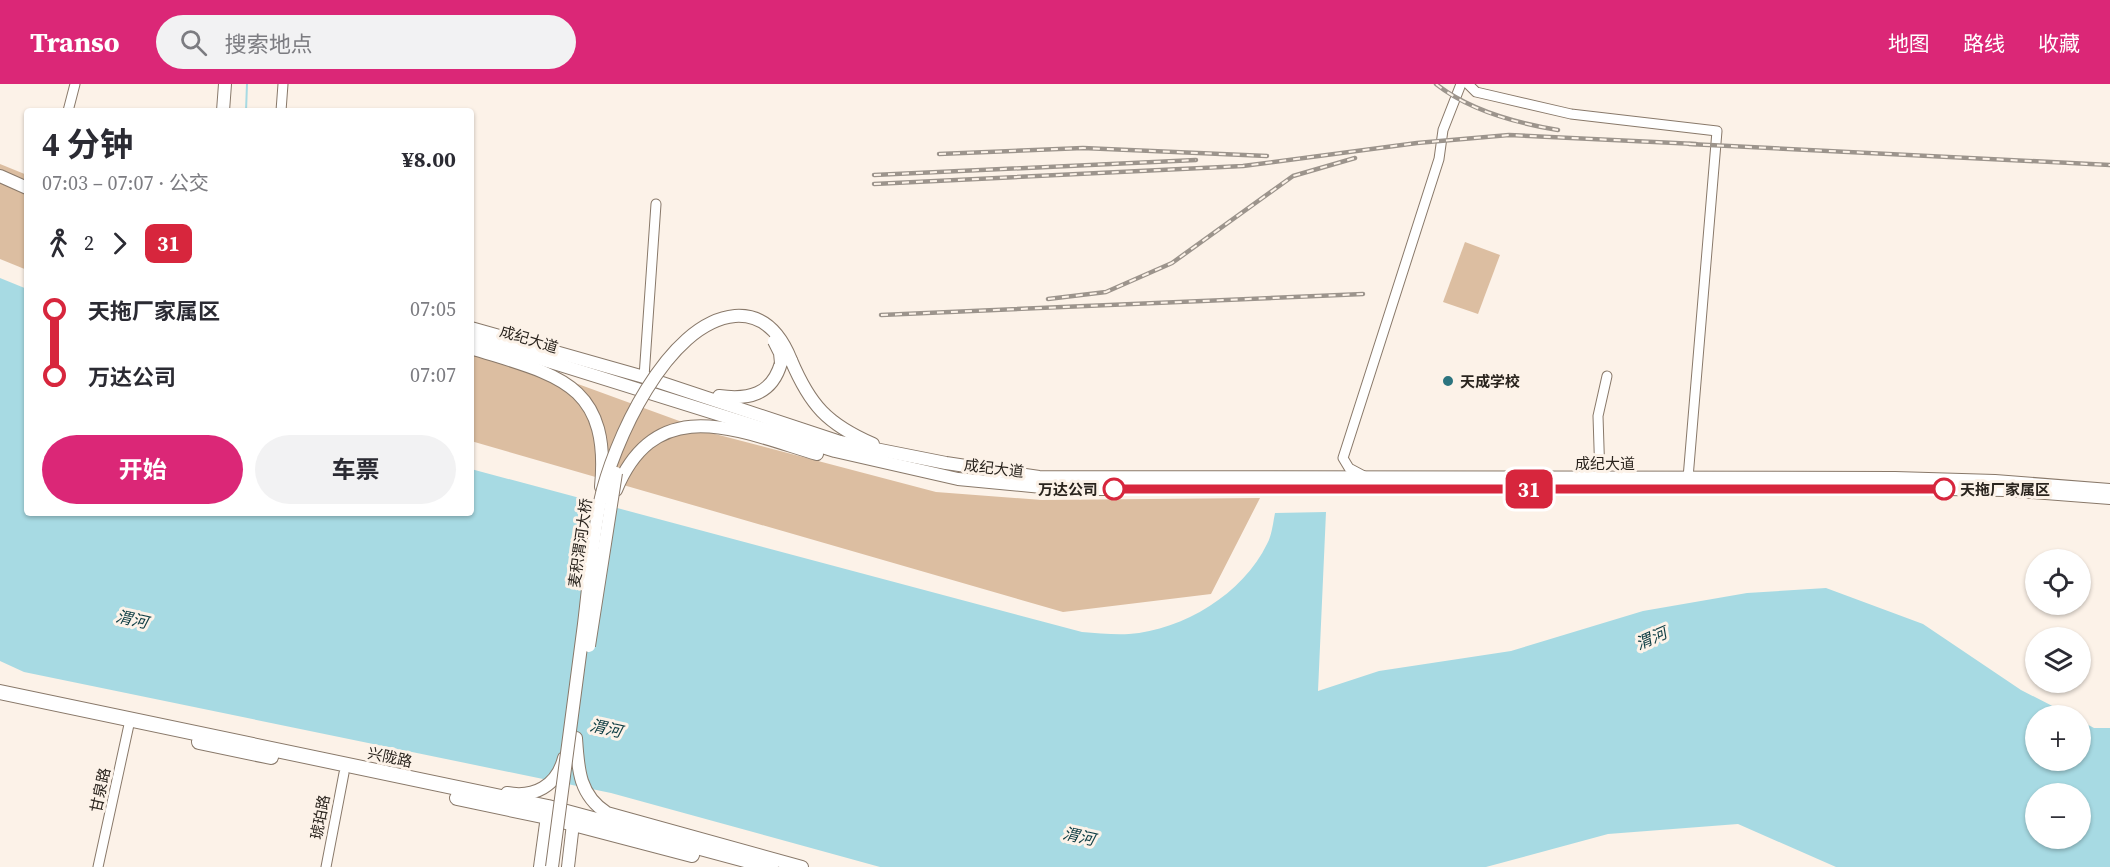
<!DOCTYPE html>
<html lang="zh">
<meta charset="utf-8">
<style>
body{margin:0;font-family:"Source Serif 4","Noto Sans SC",serif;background:#f2f2f3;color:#2b2b33;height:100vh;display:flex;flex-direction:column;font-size:22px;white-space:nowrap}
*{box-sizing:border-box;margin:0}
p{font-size:20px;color:#7c7c81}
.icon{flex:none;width:33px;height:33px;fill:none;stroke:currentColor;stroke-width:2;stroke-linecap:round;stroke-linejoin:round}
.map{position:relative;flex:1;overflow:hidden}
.side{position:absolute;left:24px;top:24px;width:450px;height:408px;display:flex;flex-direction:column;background:#fff;border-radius:6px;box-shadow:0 2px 4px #0004}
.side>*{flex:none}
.badge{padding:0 12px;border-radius:9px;font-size:21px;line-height:39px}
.tools{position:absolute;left:2025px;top:465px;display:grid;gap:12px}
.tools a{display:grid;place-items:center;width:66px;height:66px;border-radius:50%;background:#fff;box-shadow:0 2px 4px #0004;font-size:30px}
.map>.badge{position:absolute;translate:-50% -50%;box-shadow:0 0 0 3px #fff}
.legs{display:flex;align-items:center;gap:9px;height:66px;padding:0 18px;font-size:20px}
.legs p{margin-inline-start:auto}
.headline{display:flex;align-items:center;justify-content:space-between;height:102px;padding:0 18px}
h1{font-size:33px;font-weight:700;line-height:45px}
.button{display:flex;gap:12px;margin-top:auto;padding:12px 18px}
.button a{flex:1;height:69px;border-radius:36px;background:#db2777;color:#fff;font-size:24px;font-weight:700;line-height:69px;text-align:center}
.button a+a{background:#f2f2f3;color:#2b2b33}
ul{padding:0 18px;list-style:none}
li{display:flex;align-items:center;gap:21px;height:66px;font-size:22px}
li i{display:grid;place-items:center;width:9px;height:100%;margin:0 8px;background:currentColor}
li i::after{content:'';width:15px;height:15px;margin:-8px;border:4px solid;border-radius:50%;background:#fff}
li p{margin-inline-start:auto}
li:first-child i{background:linear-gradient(#0000 50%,currentColor 0)}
li:last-child i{background:linear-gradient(currentColor 50%,#0000 0)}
header{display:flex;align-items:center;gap:36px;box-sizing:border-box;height:84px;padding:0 30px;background:#db2777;color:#fff}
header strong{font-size:28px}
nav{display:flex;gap:33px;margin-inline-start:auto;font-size:21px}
.search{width:420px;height:54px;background:#f2f2f3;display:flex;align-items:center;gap:15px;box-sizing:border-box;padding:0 21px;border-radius:33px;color:#7c7c81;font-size:22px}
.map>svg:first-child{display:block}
.green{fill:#dcbea1}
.water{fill:#a7dae3;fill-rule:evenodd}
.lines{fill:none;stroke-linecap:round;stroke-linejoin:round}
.stream{stroke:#a7dae3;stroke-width:2}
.minor-casing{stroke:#89796a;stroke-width:11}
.major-casing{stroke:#89796a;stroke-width:14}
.highway-casing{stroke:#89796a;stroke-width:16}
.minor{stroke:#fff;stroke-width:9}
.major{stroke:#fff;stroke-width:12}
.highway{stroke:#fff;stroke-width:14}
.rail-casing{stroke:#9c948c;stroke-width:4.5}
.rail{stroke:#fcf2e8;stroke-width:2;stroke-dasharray:7;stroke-linecap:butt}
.major-bridge-casing{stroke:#89796a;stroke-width:14;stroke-linecap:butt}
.major-bridge{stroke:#fff;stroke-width:12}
.line-1-casing{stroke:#fff;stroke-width:14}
.line-1{stroke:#d7263d;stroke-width:9}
.poi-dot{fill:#2c747f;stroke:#fcf2e8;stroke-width:2}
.stop-1-dot{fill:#fff;stroke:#d7263d;stroke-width:3}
.labels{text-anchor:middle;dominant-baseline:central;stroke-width:6;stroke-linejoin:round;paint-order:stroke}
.street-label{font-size:15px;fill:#2a241e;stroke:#fcf2e8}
.poi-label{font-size:15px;font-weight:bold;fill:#2a241e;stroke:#fcf2e8;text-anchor:start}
.stop-label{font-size:15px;font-weight:bold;fill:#2a241e;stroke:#fcf2e8;text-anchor:end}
.water-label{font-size:16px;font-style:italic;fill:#0b3b42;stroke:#fcf2e8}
</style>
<header>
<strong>Transo</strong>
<div class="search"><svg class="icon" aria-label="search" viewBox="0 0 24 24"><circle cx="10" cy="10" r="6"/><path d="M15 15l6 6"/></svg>搜索地点</div>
<nav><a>地图</a><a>路线</a><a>收藏</a></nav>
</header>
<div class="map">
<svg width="2110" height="783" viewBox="0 0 2110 783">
<rect width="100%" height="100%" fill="#fcf2e8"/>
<g class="green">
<path d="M0,80l27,11v95l-27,-11z"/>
<path d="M1465,158l35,13 -22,59 -35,-12z"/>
<path d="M471,261l244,89 221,58 106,8 218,-2 -49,96 -148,18 -592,-171z"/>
</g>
<path class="water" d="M0,194l27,11v224h444v-44l611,163c15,1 32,3 47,2 54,-4 114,-40 138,-90 5,-9 6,-21 8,-31l51,-1 -8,179 61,-20 132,-20 132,-40 104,-18 79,-5 97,36 98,66 49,25 -34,1v44h44l1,-39 13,7h16v139h-274l-98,-43 -130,10 -122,33h-606l-269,-74 -587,-121 -24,-11zM2036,710h44v44h-44z"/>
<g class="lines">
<path class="stream" d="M246,27l1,-27"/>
<g class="minor-casing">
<g id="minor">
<path d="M1468,0l8,8 95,22 146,17 -29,347"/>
<path d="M68,27l7,-27"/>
<path d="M281,27l2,-27"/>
<path d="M644,293l12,-173"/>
<path d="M1364,392l-15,-8 -6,-10 96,-299 4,-29 18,-46"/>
<path d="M1600,394l-2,-62 9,-40"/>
<path d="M98,783l32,-147"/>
<path d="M326,783l18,-94"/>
</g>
</g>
<g class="major-casing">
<g id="major">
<path d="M223,27l2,-27"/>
<path d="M0,92l27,12"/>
<path d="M471,244l173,49 196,65 106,21 93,14 856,1 100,3 115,9"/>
<path d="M471,253l364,114 123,28 104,10h884l59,1 105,8"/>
<path d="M471,264c84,27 140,33 130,139"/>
<path d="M791,276c19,45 36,64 82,84"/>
<path d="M719,312c29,4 53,-1 62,-33"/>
<path d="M616,406c41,-99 123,-59 201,-36"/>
<path d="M576,654c2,31 3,57 31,75l195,54"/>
<path d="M507,709c27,5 50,-7 57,-35"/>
<path d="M540,783l8,-58"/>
<path d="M568,783l6,-52"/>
</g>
</g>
<g class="highway-casing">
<g id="highway">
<path d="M0,608l548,115 223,60"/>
<path d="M199,658l72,15"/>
<path d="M457,714l90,19 145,38"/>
</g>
</g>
<use href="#minor" class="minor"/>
<use href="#major" class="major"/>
<use href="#highway" class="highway"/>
<g class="rail-casing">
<g id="rail">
<path d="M1436,0c34,27 80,39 122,46"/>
<path d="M1689,60l421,21"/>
<path d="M939,70l144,-6 184,8"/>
<path d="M874,91l322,-15"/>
<path d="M874,100l369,-18 174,-23 92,-8 187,9"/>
<path d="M1048,215l58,-7 66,-29 121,-87 62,-18"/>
<path d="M881,231l482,-21"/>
</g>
</g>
<use href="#rail" class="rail"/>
<g class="major-bridge-casing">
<g id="major-bridge">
<path d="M774,257l6,12 1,10"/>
<path d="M589,562l27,-173"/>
<path d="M552,783c11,-81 21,-162 32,-243 5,-41 8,-82 16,-122 12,-58 67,-180 135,-186 29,-2 46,19 56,44"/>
</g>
</g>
<use href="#major-bridge" class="major-bridge"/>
</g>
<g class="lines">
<g class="line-1-casing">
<path id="line-1" d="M1114,405h830"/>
</g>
<use href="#line-1" class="line-1"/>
</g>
<circle class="poi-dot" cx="1448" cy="297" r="6"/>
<g class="stop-1-dot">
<circle cx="1114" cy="405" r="10"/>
<circle cx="1944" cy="405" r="10"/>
</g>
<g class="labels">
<g class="street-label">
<text transform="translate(529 255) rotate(17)">成纪大道</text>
<text x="1605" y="379">成纪大道</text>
<text transform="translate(994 384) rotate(7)">成纪大道</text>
<text transform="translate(580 459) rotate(-82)">麦积渭河大桥</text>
<text transform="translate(390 673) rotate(12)">兴陇路</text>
<text transform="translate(100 706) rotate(-78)">甘泉路</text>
<text transform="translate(320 733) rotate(-79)">琥珀路</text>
</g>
<g class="poi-label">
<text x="1460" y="297">天成学校</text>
</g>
<g class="stop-label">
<text x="1098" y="405">万达公司</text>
<text x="1960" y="405" text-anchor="start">天拖厂家属区</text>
</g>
<g class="water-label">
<text transform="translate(132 535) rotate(13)">渭河</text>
<text transform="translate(1651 554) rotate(-24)">渭河</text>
<text transform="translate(606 644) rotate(13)">渭河</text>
<text transform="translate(1079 752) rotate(13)">渭河</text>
</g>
</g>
</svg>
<div class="tools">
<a><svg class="icon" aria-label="locate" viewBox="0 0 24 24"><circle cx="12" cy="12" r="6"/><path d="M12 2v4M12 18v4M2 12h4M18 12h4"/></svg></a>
<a><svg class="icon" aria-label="layers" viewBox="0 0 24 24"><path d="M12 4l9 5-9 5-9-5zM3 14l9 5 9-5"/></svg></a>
<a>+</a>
<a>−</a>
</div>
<b class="badge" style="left:1529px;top:405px;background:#d7263d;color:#fff">31</b>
<section class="side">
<div class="headline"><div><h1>4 分钟</h1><p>07:03 – 07:07 · 公交</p></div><b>¥8.00</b></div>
<div class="legs"><svg class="icon" aria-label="walk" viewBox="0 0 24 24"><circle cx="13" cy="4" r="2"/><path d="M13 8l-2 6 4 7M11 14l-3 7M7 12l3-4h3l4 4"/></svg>2<svg class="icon" aria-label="forward" viewBox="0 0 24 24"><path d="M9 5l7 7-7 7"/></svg><b class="badge" style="background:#d7263d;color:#fff">31</b></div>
<ul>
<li><i style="color:#d7263d"></i><b>天拖厂家属区</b><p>07:05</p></li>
<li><i style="color:#d7263d"></i><b>万达公司</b><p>07:07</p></li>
</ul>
<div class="button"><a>开始</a><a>车票</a></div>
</section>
</div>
